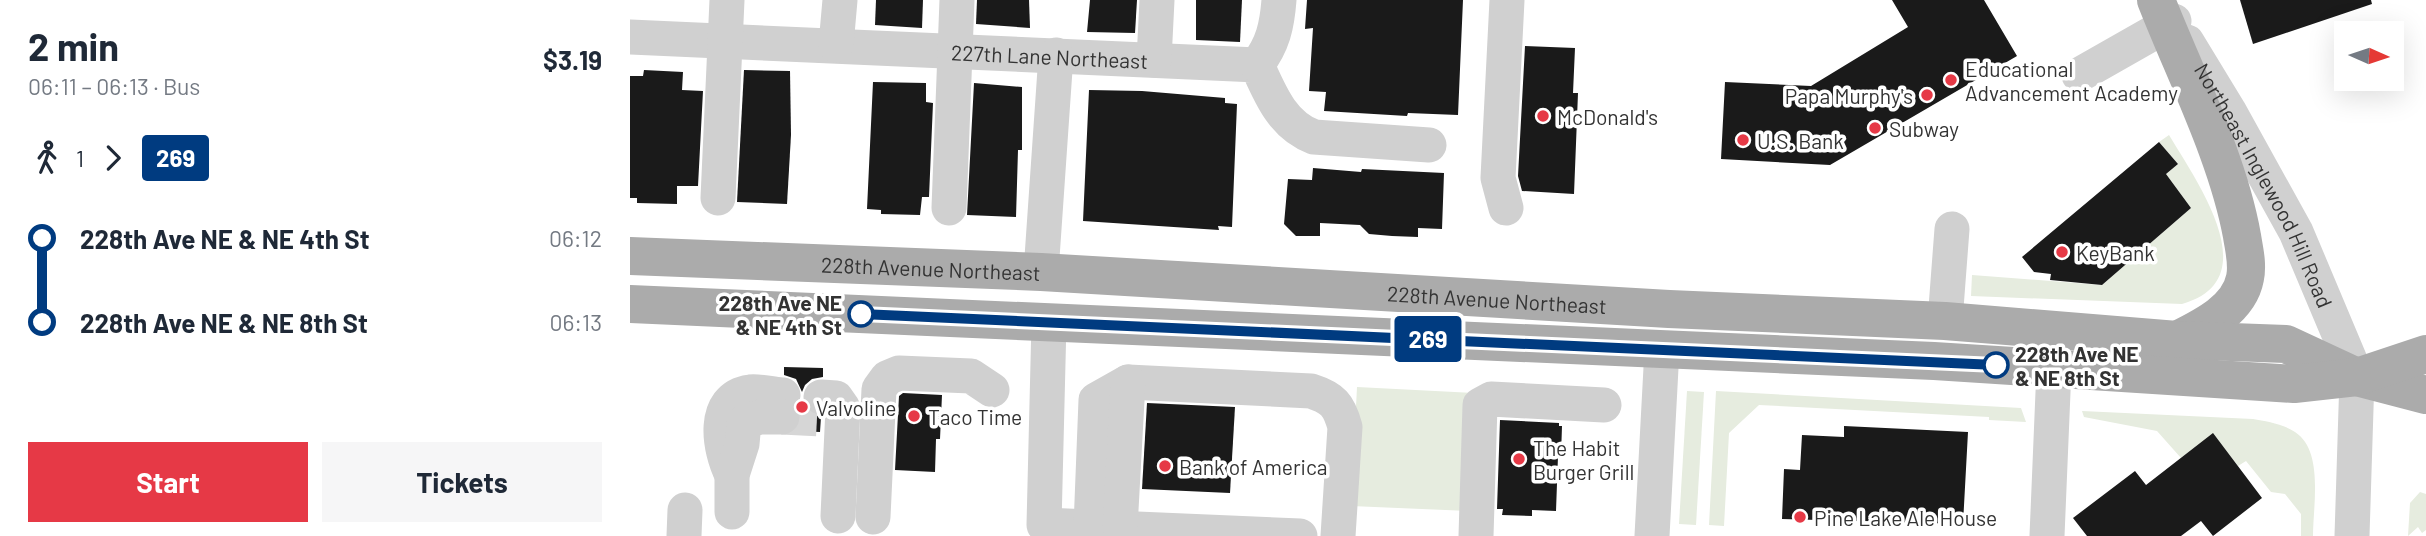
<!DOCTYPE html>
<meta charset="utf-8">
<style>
body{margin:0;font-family:Barlow,sans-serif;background:#f6f6f7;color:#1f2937;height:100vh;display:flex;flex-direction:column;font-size:26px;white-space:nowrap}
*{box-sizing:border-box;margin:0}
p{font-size:23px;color:#747a83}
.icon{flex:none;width:38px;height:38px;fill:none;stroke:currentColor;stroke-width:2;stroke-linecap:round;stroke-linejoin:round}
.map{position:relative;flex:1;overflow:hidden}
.sheet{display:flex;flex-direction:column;background:#fff;width:630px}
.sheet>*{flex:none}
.badge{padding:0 14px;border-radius:5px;font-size:24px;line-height:46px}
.needle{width:46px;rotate:93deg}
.tools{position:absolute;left:1704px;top:21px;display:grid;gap:14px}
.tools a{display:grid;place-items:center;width:70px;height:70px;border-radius:0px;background:#fff;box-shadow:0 7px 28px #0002;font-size:35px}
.map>.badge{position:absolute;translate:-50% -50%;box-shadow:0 0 0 4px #fff}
.legs{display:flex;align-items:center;gap:10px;height:77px;padding:0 28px;font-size:23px}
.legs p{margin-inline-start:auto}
.headline{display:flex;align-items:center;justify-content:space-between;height:119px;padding:0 28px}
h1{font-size:38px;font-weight:700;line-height:52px}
.button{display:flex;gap:14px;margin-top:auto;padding:14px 28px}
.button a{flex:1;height:80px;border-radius:0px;background:#e63946;color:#fff;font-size:28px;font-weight:700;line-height:80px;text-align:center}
.button a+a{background:#f6f6f7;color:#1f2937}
ul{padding:0 28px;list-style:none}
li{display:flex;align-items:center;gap:24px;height:84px;font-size:26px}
li i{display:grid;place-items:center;width:10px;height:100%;margin:0 9px;background:currentColor}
li i::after{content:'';width:18px;height:18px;margin:-9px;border:5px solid;border-radius:50%;background:#fff}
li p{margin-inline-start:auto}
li:first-child i{background:linear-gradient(#0000 50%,currentColor 0)}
li:last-child i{background:linear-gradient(currentColor 50%,#0000 0)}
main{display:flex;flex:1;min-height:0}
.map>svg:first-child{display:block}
.green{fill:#e6ecdf}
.building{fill:#1a1a1a}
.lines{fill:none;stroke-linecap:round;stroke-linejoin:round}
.minor-tunnel{stroke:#d6d6d6;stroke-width:35;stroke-dasharray:35 18;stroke-linecap:butt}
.minor{stroke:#d0d0d0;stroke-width:35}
.major{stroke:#ababab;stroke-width:38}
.line-1-casing{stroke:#fff;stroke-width:16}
.line-1{stroke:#003b80;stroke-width:10}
.poi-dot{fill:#e63946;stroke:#fff;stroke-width:2.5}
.stop-1-dot{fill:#fff;stroke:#003b80;stroke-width:3.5}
.labels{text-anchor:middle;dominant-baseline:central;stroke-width:7;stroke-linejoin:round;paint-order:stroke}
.street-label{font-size:21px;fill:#333;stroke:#fff}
.poi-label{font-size:21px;fill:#333;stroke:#fff;text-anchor:start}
.stop-label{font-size:21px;font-weight:bold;fill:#333;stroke:#fff;text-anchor:end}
</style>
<main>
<section class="sheet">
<div class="headline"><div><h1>2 min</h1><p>06:11 – 06:13 · Bus</p></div><b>$3.19</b></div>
<div class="legs"><svg class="icon" aria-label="walk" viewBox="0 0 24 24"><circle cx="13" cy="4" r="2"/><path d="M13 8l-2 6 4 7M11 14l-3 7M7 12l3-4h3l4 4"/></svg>1<svg class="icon" aria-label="forward" viewBox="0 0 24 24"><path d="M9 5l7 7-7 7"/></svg><b class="badge" style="background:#003b80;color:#fff">269</b></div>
<ul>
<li><i style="color:#003b80"></i><b>228th Ave NE &amp; NE 4th St</b><p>06:12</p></li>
<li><i style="color:#003b80"></i><b>228th Ave NE &amp; NE 8th St</b><p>06:13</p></li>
</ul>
<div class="button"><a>Start</a><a>Tickets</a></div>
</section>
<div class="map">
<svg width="1796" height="536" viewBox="0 0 1796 536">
<rect width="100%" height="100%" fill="#fff"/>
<g class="green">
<path d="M1539,135c26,44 100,145 13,169l-211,-8 1,-21 130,10 89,-77 -25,-34 12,-10 -19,-22z"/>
<path d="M727,387l117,6 -5,118 -118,-5z"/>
<path d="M1057,391l17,1 -8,133 -17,-1z"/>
<path d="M1086,391l305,17 5,14 -37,-2v-3l-230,-12 -30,28 -5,93 -15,-1z"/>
<path d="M1452,411l171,8c13,2 30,5 42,13 29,19 18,73 18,104h-12v-22l-16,-20 -14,-2 -25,-31 -8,5 -25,-32 -32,24 -24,-27 -73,-14z"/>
<path d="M1790,492l6,2v36l-4,3 -4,-6 -10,9 2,-33z"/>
</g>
<g class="building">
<path d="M246,0h47l-1,28 -47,-3z"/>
<path d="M347,0h52l1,28 -54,-4z"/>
<path d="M460,0h47l-2,33 -48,-1z"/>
<path d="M566,0h46l-2,42 -44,-2z"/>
<path d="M677,0h156l-5,115 -50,-2 -1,3 -83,-5 2,-19 -17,-1 4,-63 -8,1z"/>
<path d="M1262,0h92l33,56 -187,109 -109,-6 4,-77 86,4 97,-59z"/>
<path d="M1610,0h131l1,4 -119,40z"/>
<path d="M895,46l50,2 -2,45h5l-4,101 -52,-3 -4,-15z"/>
<path d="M14,70l39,2 -1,18 21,1 -5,95h-21v18l-40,-1v-5h-7v-122h13z"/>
<path d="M114,70l46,1 1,64 -4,69 -50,-2z"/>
<path d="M243,82l53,1v19l7,1 -4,94h-7l-2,18 -39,-1v-4l-14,-1z"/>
<path d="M344,83l48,4v63h-4l-2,67 -49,-2z"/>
<path d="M459,90l53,1 83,7v5l12,1 -5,123 -14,-1 1,4 -136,-9z"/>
<path d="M1529,142l19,22 -12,10 25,34 -89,77 -52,-5 1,-6 -17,-2 -12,-15z"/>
<path d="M683,168l48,4 1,-3 82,4 -2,56 -24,-1v9l-26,-1 -23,-2 -9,-9 -40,-2v13h-24l-12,-12 4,-45 24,1z"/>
<path d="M154,367l39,1v9l-11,2 -7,6 -3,7 -6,-13 -12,-4z"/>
<path d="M273,393l39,2 -2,44h-4l-1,33 -40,-2 4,-74z"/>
<path d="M172,401l7,12 12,4 -1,15 -24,-1 6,-13 -3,-11z"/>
<path d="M517,403l88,4 -5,86 -88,-4z"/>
<path d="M870,420l59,3v3h3l-1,30h-3l-2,55 -24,-1v6l-30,-1 1,-6h-6z"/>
<path d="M1214,426l124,6 -5,92 -181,-5 2,-50 16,1 2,-35 42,2z"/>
<path d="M1583,433l49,65 -49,38 -12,-15 -20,15h-94l-14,-18 62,-47 11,14z"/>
</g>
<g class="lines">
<path class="minor-tunnel" d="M152,417l39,2"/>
<g class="minor">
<path id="s1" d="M0,37l627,28c13,29 25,60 57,72l115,8"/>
<path id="s2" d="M1557,42l42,69 67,121 61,145 -5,159"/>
<path d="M206,45l4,-45"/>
<path d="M524,60l3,-60"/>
<path d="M627,65c16,-21 20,-39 22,-65"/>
<path d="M1449,75l95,-54"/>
<path d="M88,198l9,-198"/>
<path d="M319,208l8,-208"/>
<path d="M876,208l-8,-30 9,-178"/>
<path d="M411,272l15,-217"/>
<path d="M1315,321l7,-92"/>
<path d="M419,322l-5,203 256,11"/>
<path d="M191,397l15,1 7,10 -5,108"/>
<path d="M102,475c-13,-25 -22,-78 18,-83 10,-1 23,2 33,3"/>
<path d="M102,512v-37l10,-31 2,-22 16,-5h22"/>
<path d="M243,517l6,-128 8,-11 12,-5 72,3 21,14"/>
<path d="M461,527l5,-127 32,-18 183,9c22,7 28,14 34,36l-7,109"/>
<path d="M490,528l8,-146"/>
<path d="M54,536l1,-26"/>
<path d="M846,536l4,-131 11,-6 113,6"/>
<path d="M1022,536l10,-187"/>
<path d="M1417,536l7,-168"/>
</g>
<g class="major">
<path d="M1526,0c29,74 72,158 86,236 2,13 6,28 3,42 -6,32 -42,49 -68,62"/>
<path id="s3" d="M0,256l411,16 628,37 276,12 232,19 109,4 71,33 69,18"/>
<path d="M0,304l1304,57 360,23 63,-7 69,-23"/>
</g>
</g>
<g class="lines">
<g class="line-1-casing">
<path id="line-1" d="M231,314l1135,51"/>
</g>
<use href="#line-1" class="line-1"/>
</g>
<g class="poi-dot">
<circle cx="1321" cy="80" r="7"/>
<circle cx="1297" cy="95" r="7"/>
<circle cx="913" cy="116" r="7"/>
<circle cx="1245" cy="128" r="7"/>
<circle cx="1113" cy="140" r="7"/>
<circle cx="1432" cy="252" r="7"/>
<circle cx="172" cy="407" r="7"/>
<circle cx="284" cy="416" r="7"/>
<circle cx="889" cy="459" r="7"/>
<circle cx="535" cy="466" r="7"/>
<circle cx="1170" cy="517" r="7"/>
</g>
<g class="stop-1-dot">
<circle cx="231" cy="314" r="12"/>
<circle cx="1366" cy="365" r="12"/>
</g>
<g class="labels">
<g class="street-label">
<text stroke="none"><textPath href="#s1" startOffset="420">227th Lane Northeast</textPath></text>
<text stroke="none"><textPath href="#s2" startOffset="163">Northeast Inglewood Hill Road</textPath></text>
<text stroke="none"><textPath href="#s3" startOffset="301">228th Avenue Northeast</textPath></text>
<text stroke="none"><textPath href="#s3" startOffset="868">228th Avenue Northeast</textPath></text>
</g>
<g class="poi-label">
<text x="1335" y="68">Educational<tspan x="1335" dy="24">Advancement Academy</tspan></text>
<text x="1283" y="95" text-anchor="end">Papa Murphy's</text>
<text x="927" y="116">McDonald's</text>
<text x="1259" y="128">Subway</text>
<text x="1127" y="140">U.S. Bank</text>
<text x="1446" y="252">KeyBank</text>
<text x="186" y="407">Valvoline</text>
<text x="298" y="416">Taco Time</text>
<text x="903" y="447">The Habit<tspan x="903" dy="24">Burger Grill</tspan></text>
<text x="549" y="466">Bank of America</text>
<text x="1184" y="517">Pine Lake Ale House</text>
</g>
<g class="stop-label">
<text x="212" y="302">228th Ave NE<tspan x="212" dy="24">&amp; NE 4th St</tspan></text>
<text x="1385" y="353" text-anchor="start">228th Ave NE<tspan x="1385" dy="24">&amp; NE 8th St</tspan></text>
</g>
</g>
</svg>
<div class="tools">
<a><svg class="needle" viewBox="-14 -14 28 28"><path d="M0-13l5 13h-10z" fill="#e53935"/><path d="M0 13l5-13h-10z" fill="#747a83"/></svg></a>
</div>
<b class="badge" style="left:798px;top:339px;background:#003b80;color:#fff">269</b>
</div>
</main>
